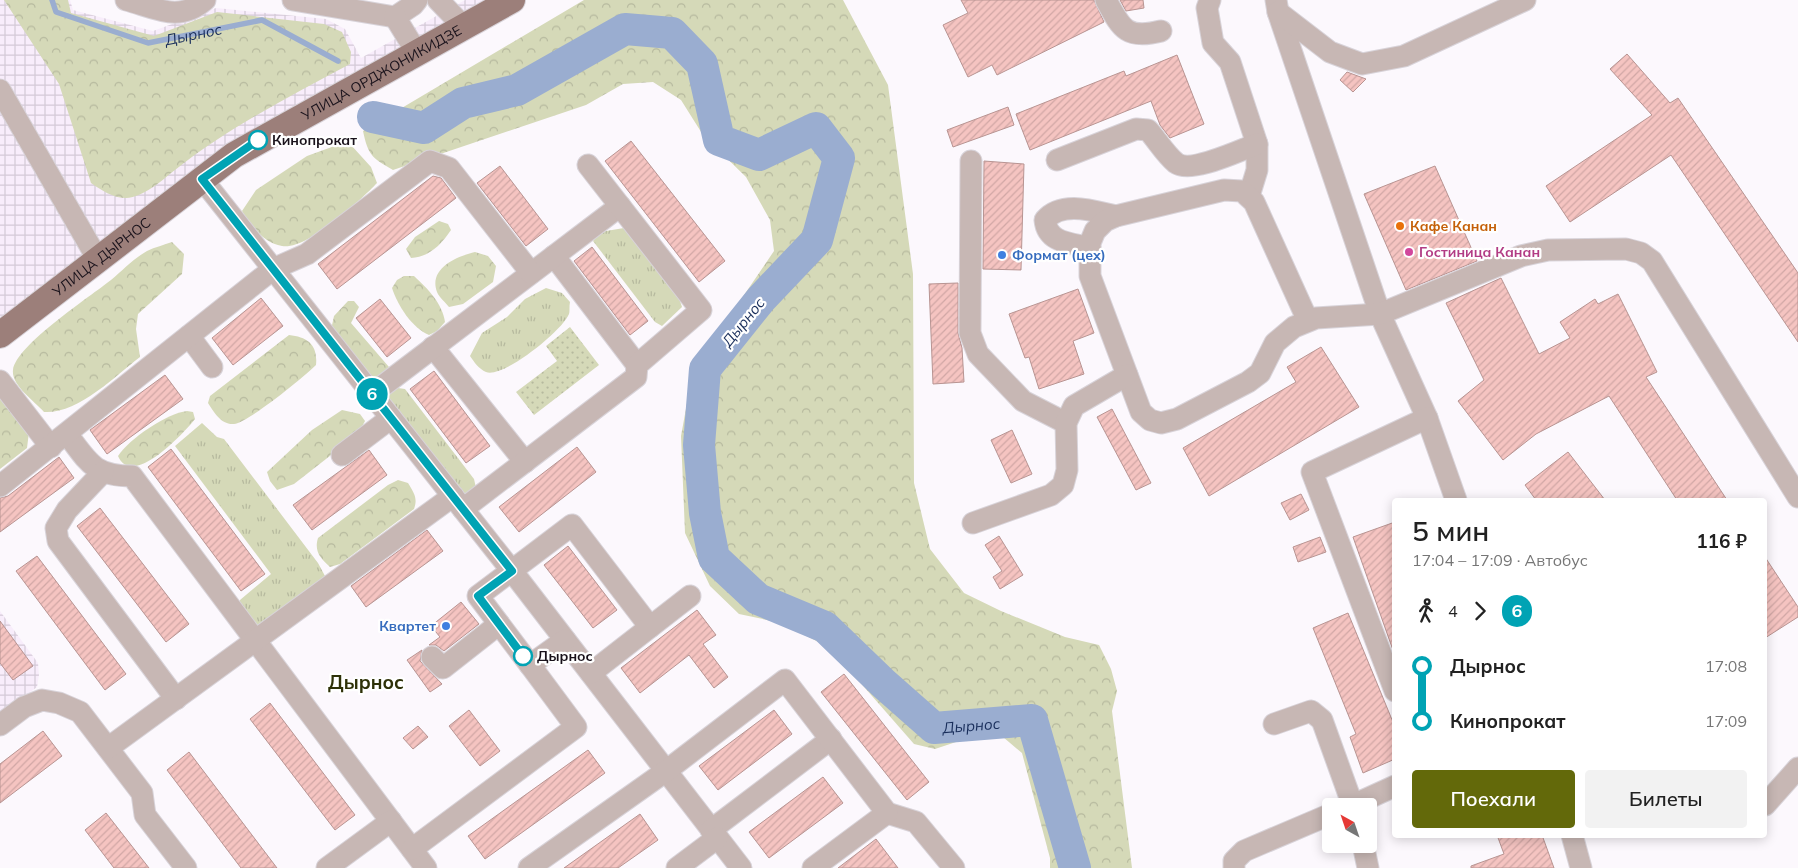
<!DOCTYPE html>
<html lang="ru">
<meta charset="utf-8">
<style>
body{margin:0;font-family:Mulish,sans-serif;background:#f2f2f2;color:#222;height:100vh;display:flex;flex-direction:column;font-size:19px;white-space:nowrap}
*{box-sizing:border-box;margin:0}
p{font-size:16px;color:#767676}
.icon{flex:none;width:28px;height:28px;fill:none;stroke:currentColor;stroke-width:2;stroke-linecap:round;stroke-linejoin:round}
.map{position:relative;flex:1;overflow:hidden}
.sheet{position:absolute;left:1392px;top:498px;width:375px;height:340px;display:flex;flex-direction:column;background:#fff;border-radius:5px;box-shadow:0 2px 12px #0003}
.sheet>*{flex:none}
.badge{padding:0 10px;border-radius:16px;font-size:18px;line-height:32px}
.needle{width:32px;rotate:320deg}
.controls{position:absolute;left:1322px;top:798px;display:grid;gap:10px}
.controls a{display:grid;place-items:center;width:55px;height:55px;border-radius:5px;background:#fff;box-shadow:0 2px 12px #0003;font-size:25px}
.map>.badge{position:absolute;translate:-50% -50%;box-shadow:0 0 0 2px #fff}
.legs{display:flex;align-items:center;gap:8px;height:55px;padding:0 20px;font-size:16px}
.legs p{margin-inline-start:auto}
.head{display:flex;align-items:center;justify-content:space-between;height:85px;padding:0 20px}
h1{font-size:28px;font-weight:600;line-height:38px}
.button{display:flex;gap:10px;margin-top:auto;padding:10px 20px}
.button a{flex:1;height:58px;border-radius:5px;background:#63690a;color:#fff;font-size:20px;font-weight:600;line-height:58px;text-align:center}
.button a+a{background:#f2f2f2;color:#222}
ul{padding:0 20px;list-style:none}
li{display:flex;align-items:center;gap:18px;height:55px;font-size:19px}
li i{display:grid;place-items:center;width:8px;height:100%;margin:0 6px;background:currentColor}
li i::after{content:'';width:12px;height:12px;margin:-6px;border:4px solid;border-radius:50%;background:#fff}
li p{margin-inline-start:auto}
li:first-child i{background:linear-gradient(#0000 50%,currentColor 0)}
li:last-child i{background:linear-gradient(currentColor 50%,#0000 0)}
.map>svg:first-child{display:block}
.industrial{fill:url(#industrial-grid)}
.grass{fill:url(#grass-tufts)}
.forest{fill:url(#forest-crowns)}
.park{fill:url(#park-dots)}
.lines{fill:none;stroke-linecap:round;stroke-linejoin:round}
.stream{stroke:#9aadd0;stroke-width:5.5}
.river{stroke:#9aadd0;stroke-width:32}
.building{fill:url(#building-hatch);stroke:#b89492}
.minor-casing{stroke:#d8d3d9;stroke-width:23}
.major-casing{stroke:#d8d3d9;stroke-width:28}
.minor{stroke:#c7b7b4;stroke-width:21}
.major{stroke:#9c7f7a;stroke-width:26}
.line-1-casing{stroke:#fff;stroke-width:11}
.line-1{stroke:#00a3b4;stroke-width:8}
.stop-1-dot{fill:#fff;stroke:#00a3b4;stroke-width:2.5}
.food-dot{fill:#e8710a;stroke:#fff;stroke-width:2}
.hotel-dot{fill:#d1479c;stroke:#fff;stroke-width:2}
.shop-dot{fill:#3f7fe0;stroke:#fff;stroke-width:2}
.labels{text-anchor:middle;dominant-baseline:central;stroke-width:4.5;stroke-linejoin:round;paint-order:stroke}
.street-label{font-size:14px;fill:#19121b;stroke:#fff}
.stop-label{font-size:14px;font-weight:bold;fill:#19121b;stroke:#fff;text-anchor:start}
.food-label{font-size:14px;font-weight:bold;fill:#c56008;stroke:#fff;text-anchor:start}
.hotel-label{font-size:14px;font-weight:bold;fill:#b23c85;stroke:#fff;text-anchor:start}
.shop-label{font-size:14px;font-weight:bold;fill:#366cbe;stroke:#fff;text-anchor:start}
.water-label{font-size:15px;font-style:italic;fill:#192e5b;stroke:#fff}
.district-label{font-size:19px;font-weight:bold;fill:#2e3108;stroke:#fff}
</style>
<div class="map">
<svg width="1798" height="868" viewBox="0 0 1798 868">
<defs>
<pattern id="industrial-grid" width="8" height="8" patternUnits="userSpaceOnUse" patternTransform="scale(1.25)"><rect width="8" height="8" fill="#f8edfb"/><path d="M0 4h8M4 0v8" fill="none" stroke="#d4cad7"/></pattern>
<pattern id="grass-tufts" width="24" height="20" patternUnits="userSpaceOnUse" patternTransform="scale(1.25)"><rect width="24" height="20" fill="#d5d9b8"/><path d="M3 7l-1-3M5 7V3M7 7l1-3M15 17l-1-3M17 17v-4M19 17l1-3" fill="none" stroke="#b6b99e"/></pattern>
<pattern id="forest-crowns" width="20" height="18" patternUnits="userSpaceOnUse" patternTransform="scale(1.25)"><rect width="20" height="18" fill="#d5d9b8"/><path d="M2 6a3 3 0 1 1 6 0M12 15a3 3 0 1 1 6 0" fill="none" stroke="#b6b99e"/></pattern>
<pattern id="park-dots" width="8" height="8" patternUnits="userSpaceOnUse" patternTransform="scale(1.25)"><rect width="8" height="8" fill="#d5d9b8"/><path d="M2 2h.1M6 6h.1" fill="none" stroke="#b6b99e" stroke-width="1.8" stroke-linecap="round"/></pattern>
<pattern id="building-hatch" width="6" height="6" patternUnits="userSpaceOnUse" patternTransform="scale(1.25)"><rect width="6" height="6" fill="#f5c4c1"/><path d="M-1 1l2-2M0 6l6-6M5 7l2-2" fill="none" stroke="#d1a7a5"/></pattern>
</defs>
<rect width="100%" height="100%" fill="#fcf8fd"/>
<g class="industrial">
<path d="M0,0h70l3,10 80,21 63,-23 110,11 19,10 16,29 104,-58h25l-296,170 -194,150z"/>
<path d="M0,611l38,52 1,12 -2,12 -37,28z"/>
</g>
<g class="grass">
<path d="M624,228c20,20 51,52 58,79l-20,19 -7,-4 -62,-81 7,-9z"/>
<path d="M546,288l16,5 8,9c-1,4 0,9 -1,12 -6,16 -66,65 -83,58 -7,-3 -12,-10 -16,-16l12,-23 25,-16 18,-18z"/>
<path d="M398,388l7,1 69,90 2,9 -13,10 -80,-103z"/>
<path d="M202,423l15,14 7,2 94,124 7,13 -1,7 -68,44 -17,-20 1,-7 31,-26 -96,-128z"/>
</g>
<g class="forest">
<path d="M4,0h64l3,13 83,23 63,-24 107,12 18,8 9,20 -1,12c-61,33 -121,63 -175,106 -14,11 -31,27 -49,28 -13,0 -25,-8 -35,-15l-32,-99z"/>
<path d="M584,0h259l45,85 25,189 1,209 16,66 34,44 37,18 64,26 34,8 12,24 6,22 -5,20 20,157h-82v-10l-28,-105 -19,-16h-32l-36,12 -21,-5 -84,-96 -49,-25 -42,-9 -29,-28 -25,-53 -4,-97 12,-66 81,-119 -4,-31 -24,-43 -43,-42 -22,-35 -28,-18 -30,2 -37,21 -193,65c-21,-12 -25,-15 -30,-39z"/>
<path d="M340,144l11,1 20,22 6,16c-16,17 -71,68 -95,63 -18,-3 -32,-20 -40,-35l14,-21 51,-34z"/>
<path d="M439,221l9,3 3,6c-10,15 -22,27 -40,28l-5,-9 9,-12z"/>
<path d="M172,242l12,12 -2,20 -44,40 -2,15 4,28c-26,20 -62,57 -96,55 -10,-11 -33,-27 -31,-42 3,-25 78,-74 98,-90 12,-10 22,-21 36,-29 8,-4 17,-6 25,-9z"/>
<path d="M475,252l13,4 8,10 -3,16 -30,22 -14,3c-3,-4 -10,-10 -12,-15 -9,-24 21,-36 38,-40z"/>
<path d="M404,276h10c14,13 28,27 31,46l-8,9 -8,4c-17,-7 -31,-29 -37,-47l5,-8z"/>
<path d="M348,301h6l5,6 -8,16 38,44 -11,13h-6l-41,-50 3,-14z"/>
<path d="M289,335c19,2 29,10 27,30 -12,12 -67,57 -82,59 -13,1 -20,-12 -26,-21l2,-7z"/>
<path d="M0,393l29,39 -2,16 -27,21z"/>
<path d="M342,410l18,4 5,7 -7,13 -64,50 -17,6 -7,-9 -3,-9 45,-42z"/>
<path d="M187,411l6,1 2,7c-12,15 -63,70 -77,37 11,-17 49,-43 69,-45z"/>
<path d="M398,480l10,3c6,10 10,15 6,26l-74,55 -10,3c-10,-9 -16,-16 -12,-29l70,-53z"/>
</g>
<path class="park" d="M570,327l29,38 -65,50 -18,-23 41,-31 -11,-15z"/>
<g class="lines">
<path class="stream" id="s1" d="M52,0l4,12 92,31 114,-23 76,41"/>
<path class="river" id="s2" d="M373,117l51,11 39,-25 54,-13 108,-61 47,4 30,31 17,76 40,15 57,-27 23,30 -22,82 -56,59 -56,70 -6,76 6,68 9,45 44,41 67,28 58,56 51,45 98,-8 43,148"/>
</g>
<g class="building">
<path d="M961,0h133l10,22 -107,53 -5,-10 -24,12 -25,-52 25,-12z"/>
<path d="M1120,0h23l1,8 -18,3z"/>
<path d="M1627,54l43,49 8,-5 120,175v69l-127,-187 -101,67 -24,-36 106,-71 -42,-46z"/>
<path d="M1177,55l27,69 -34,14 -10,-13 -9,-24 -121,49 -14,-36 108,-43 2,5z"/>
<path d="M1347,72l19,7 -13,13 -13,-12z"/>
<path d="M1008,107l6,18 -61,22 -6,-17z"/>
<path d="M631,141l94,120 -26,21 -94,-121z"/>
<path d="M984,161l40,3 -3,106 -38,-1z"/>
<path d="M500,166l48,63 -22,17 -49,-63z"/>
<path d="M1435,166l42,95 -71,29 -42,-96z"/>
<path d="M433,176l8,2 15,20 -119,91 -19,-25z"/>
<path d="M592,247l56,74 -18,14 -56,-74z"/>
<path d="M1501,278l38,76 31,-16 -10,-16 35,-23 3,5 20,-10 39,78 -11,5 81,123h-50l-68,-104 -73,38 -33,26 -45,-59 26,-21 -38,-77z"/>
<path d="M958,283v50l4,15 2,34 -31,2 -4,-100z"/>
<path d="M1078,289l16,44 -21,8 11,33 -45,15 -10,-32 -4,1 -16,-44z"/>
<path d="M261,298l22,28 -50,39 -21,-27z"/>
<path d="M380,299l31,39 -24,19 -31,-39z"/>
<path d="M1321,347l38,60 -150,89 -26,-48 113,-66 -9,-15z"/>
<path d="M434,371l56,75 -24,17 -56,-74z"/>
<path d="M165,375l18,24 -76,55 -17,-24z"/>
<path d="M1112,409l39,74 -15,7 -39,-73z"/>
<path d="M1012,430l20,44 -21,9 -20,-43z"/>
<path d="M577,447l19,25 -77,60 -20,-25z"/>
<path d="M171,449l94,125 -24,17 -93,-124z"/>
<path d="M369,450l18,25 -75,55 -19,-25z"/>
<path d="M1568,452l37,48h-69l-11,-15z"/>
<path d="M59,457l15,21 -74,54v-34l8,-2z"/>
<path d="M1301,494l8,16 -19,10 -9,-17z"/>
<path d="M100,508l89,116 -23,18 -89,-116z"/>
<path d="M1395,522v130l-1,1 -41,-116z"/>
<path d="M427,530l16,21 -77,56 -15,-21z"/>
<path d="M999,536l24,39 -23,14 -7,-12 9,-6 -17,-26z"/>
<path d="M1320,537l6,15 -28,10 -5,-15z"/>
<path d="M568,546l49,64 -24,18 -49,-63z"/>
<path d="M37,556l89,118 -21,16 -89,-119z"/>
<path d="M1765,557l33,50v10l-33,21z"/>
<path d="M461,602l18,22 -35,27 -8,-6h-7l11,-8 -9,-11z"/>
<path d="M697,610l19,25 -13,9 25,33 -14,11 -25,-33 -49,38 -19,-25z"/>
<path d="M1348,613l47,114v32l-32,14 -13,-36 6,-3 -43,-106z"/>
<path d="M0,621l33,45 -20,14 -13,-17z"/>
<path d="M422,650l-2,11 22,23 -12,8 -23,-32z"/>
<path d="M844,674l85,108 -22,18 -86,-108z"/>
<path d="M270,703l85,112 -20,15 -85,-111z"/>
<path d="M469,710l31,41 -20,15 -31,-40z"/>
<path d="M774,710l18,24 -74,56 -19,-24z"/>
<path d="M418,726l10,11 -15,12 -10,-11z"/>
<path d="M43,731l19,25 -62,47v-39z"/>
<path d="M588,750l17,23 -120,86 -17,-23z"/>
<path d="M189,752l88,116h-36l-74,-98z"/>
<path d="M823,777l20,26 -74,55 -20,-26z"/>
<path d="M106,813l43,55h-35l-29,-38z"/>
<path d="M640,814l18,26 -40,28h-54z"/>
<path d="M1497,835h45l12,33h-83v-2l33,-12z"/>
<path d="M876,839l22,29h-60z"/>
</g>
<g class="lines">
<g class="minor-casing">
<g id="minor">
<path d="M126,0c30,8 53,23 79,0"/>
<path d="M293,0l102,17 18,-12 4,-5"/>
<path d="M438,0l26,27"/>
<path d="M1106,0c15,28 20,40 55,31"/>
<path d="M1210,0l-3,8 6,35 17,19 27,82v26l-8,26"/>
<path d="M1276,0l2,12 102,302 47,104 29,82"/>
<path d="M1278,12l52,40 32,12 42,-8 121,-56"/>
<path d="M395,17l22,36"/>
<path d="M0,90l97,168"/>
<path d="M1057,160l79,-31 12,1c9,10 17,24 28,33 15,11 64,-13 81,-19"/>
<path d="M971,161l-1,172 8,21 45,47 43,22"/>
<path d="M202,179l310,392 229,297"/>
<path d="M1090,248c-19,-5 -43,-5 -45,-28 17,-20 49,-9 71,-4"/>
<path d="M554,256l83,109"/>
<path d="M1308,321l-54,-119 -12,-11 -18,-1 -108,26 -11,5 -10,10 -5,12v33l51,136 9,8 11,3 16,-4 71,-37 12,-9 15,-30 19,-16 22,-9 64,-4 141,-58 27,-6 78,-1 15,4 11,8 146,236"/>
<path d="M189,336l23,31"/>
<path d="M433,347l92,115"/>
<path d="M0,381l51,66"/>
<path d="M372,394l248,-188"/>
<path d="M67,434c22,29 27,42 65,42l294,392"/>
<path d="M342,455l49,-37"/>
<path d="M103,472l-36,38 -11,18 2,13 118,158"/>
<path d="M0,486l273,-217 34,-15 123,-93 19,7 82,105"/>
<path d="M463,509l173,-132 1,-12 64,-55 -113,-145"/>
<path d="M973,523l78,-28 12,-10 4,-15 -1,-47 8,-17 53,-31"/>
<path d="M565,640l-35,25 -52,-69 94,-71 78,102"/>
<path d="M432,657l11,11 56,-44"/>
<path d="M591,673l99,-77"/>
<path d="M1395,691l-83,-219 115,-54"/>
<path d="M1274,724l37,-13 11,9 31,86"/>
<path d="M0,725l24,-18 18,-7 17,3 21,9 62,81 3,22 41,53"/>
<path d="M108,748l345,-252"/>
<path d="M1765,805l33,-37"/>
<path d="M1351,806l44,-20"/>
<path d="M887,813l29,9 38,46"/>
<path d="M711,830l120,-91"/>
<path d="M1572,835l9,33"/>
<path d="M1363,844l5,24"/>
<path d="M412,849l164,-122 -46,-62"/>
<path d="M327,868l64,-47"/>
<path d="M529,868l137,-97 119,-91 102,133 -74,55"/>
<path d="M677,868l40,-30"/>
<path d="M1234,868v-7l10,-10 87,-37"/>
</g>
</g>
<g class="major-casing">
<g id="major">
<path id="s3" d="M0,335l234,-180 278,-155"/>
</g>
</g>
<use href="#minor" class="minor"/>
<use href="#major" class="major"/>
</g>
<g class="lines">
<g class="line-1-casing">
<path id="line-1" d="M258,140l-56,39 310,392 -34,25 45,60"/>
</g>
<use href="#line-1" class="line-1"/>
</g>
<g class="stop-1-dot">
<circle cx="258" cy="140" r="9"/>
<circle cx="523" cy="656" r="9"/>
</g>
<circle class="food-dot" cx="1400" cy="226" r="5"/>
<circle class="hotel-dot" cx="1409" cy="252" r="5"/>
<g class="shop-dot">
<circle cx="1002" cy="255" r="5"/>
<circle cx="446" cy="626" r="5"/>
</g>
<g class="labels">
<g class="street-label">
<text stroke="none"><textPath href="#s3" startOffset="464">УЛИЦА ОРДЖОНИКИДЗЕ</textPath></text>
<text stroke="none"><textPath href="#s3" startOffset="128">УЛИЦА ДЫРНОС</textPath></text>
</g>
<g class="stop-label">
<text x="272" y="140">Кинопрокат</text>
<text x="537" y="656">Дырнос</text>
</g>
<g class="food-label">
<text x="1410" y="226">Кафе Канан</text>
</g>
<g class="hotel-label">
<text x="1419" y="252">Гостиница Канан</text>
</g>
<g class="shop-label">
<text x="1012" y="255">Формат (цех)</text>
<text x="436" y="626" text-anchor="end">Квартет</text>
</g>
<g class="water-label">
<text stroke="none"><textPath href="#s1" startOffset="156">Дырнос</textPath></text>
<text transform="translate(743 322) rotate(-51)">Дырнос</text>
<text stroke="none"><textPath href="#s2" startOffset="1355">Дырнос</textPath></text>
</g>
<g class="district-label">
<text x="366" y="682">Дырнос</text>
</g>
</g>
</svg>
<div class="controls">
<a><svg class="needle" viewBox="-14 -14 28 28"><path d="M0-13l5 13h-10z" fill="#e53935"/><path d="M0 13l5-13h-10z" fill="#767676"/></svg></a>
</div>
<b class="badge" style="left:372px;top:394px;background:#00a3b4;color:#fff">6</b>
<section class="sheet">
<div class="head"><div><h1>5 мин</h1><p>17:04 – 17:09 · Автобус</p></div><b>116 ₽</b></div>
<div class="legs"><svg class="icon" aria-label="walk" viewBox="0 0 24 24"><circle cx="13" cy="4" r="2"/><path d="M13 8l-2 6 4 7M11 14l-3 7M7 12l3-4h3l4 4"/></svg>4<svg class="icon" aria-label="forward" viewBox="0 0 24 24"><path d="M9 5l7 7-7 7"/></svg><b class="badge" style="background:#00a3b4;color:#fff">6</b></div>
<ul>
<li><i style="color:#00a3b4"></i><b>Дырнос</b><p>17:08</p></li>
<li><i style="color:#00a3b4"></i><b>Кинопрокат</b><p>17:09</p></li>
</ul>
<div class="button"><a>Поехали</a><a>Билеты</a></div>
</section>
</div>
